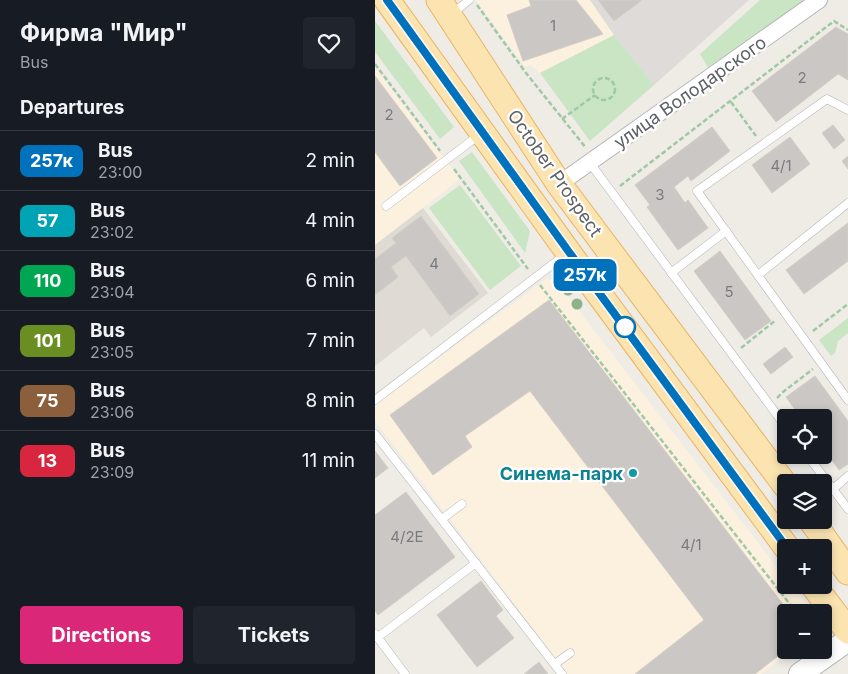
<!DOCTYPE html>
<meta charset="utf-8">
<style>
body{margin:0;font-family:Inter,sans-serif;background:#20242c;color:#f1f3f6;height:100vh;display:flex;flex-direction:column;font-size:19px;white-space:nowrap}
*{box-sizing:border-box;margin:0}
p{font-size:16px;color:#9ea1a6}
.icon{flex:none;width:28px;height:28px;fill:none;stroke:currentColor;stroke-width:2;stroke-linecap:round;stroke-linejoin:round}
.map{position:relative;flex:1;overflow:hidden}
.sheet{display:flex;flex-direction:column;background:#171b24;width:375px}
.sheet>*{flex:none}
.badge{padding:0 10px;border-radius:8px;font-size:18px;line-height:32px}
.buttons{position:absolute;left:402px;top:409px;display:grid;gap:10px}
.buttons a{display:grid;place-items:center;width:55px;height:55px;border-radius:5px;background:#171b24;box-shadow:0 2px 8px #0003;font-size:25px}
.map>.badge{position:absolute;translate:-50% -50%;box-shadow:0 0 0 2px #fff}
h2{padding:0 20px;font-size:19px;line-height:45px}
.round{display:grid;place-items:center;flex:none;width:52px;height:52px;border-radius:5px;background:#20242c}
.overview{display:flex;align-items:center;justify-content:space-between;height:85px;padding:0 20px}
h1{font-size:24px;font-weight:700;line-height:38px}
.primary-button{display:flex;gap:10px;margin-top:auto;padding:10px 20px}
.primary-button a{flex:1;height:58px;border-radius:5px;background:#db2777;color:#fff;font-size:20px;font-weight:700;line-height:58px;text-align:center}
.primary-button a+a{background:#20242c;color:#f1f3f6}
ul{padding:0;list-style:none}
li{display:flex;align-items:center;gap:15px;height:60px;padding:0 20px;border-top:1px solid #363941}
li div{flex:1}
li b{display:block;font-size:19px}
li em{font-style:normal}
li .badge{min-width:55px;font-weight:700;text-align:center}
main{display:flex;flex:1;min-height:0}
.map>svg:first-child{display:block}
.commercial{fill:#fcf1de}
.industrial{fill:#dedbd8}
.education{fill:#dfdbd4}
.green{fill:#c9e5c4}
.building{fill:#cbc7c4;stroke:#d4cdc5}
.lines{fill:none;stroke-linecap:round;stroke-linejoin:round}
.lane-casing{stroke:#b1b4b8;stroke-width:9}
.street-casing{stroke:#b1b4b8;stroke-width:18}
.secondary-casing{stroke:#b2b6ba;stroke-width:24}
.primary-casing{stroke:#eab364;stroke-width:27}
.path{stroke:#9fc8a5;stroke-width:2.5;stroke-dasharray:5 2.5;stroke-linecap:butt}
.lane{stroke:#fff;stroke-width:8}
.street{stroke:#fff;stroke-width:16}
.secondary{stroke:#fff;stroke-width:22}
.primary{stroke:#fbe4b0;stroke-width:25}
.tree{fill:#8fb187}
.line-casing{stroke:#fff;stroke-width:11}
.line{stroke:#0072bc;stroke-width:8}
.stop-dot{fill:#fff;stroke:#0072bc;stroke-width:2.5}
.culture-dot{fill:#0f9aa8;stroke:#fff;stroke-width:2}
.labels{text-anchor:middle;dominant-baseline:central;stroke-width:4.5;stroke-linejoin:round;paint-order:stroke}
.number-label{font-size:15px;fill:#797b7e}
.street-label{font-size:18px;fill:#5e6266;stroke:#fff}
.culture-label{font-size:18px;font-weight:bold;fill:#0d838f;stroke:#fff;text-anchor:end}
</style>
<main>
<section class="sheet">
<div class="overview"><div><h1>Фирма &quot;Мир&quot;</h1><p>Bus</p></div><a class="round"><svg class="icon" aria-label="heart" viewBox="0 0 24 24"><path d="M12 20l-8-8c-3-5 5-10 8-4 3-6 11-1 8 4z"/></svg></a></div>
<h2>Departures</h2>
<ul>
<li><span class="badge" style="background:#0072bc;color:#fff">257к</span><div><b>Bus</b><p>23:00</p></div><em>2 min</em></li>
<li><span class="badge" style="background:#00a3b4;color:#fff">57</span><div><b>Bus</b><p>23:02</p></div><em>4 min</em></li>
<li><span class="badge" style="background:#00a651;color:#fff">110</span><div><b>Bus</b><p>23:04</p></div><em>6 min</em></li>
<li><span class="badge" style="background:#6b8e23;color:#fff">101</span><div><b>Bus</b><p>23:05</p></div><em>7 min</em></li>
<li><span class="badge" style="background:#8b5e3c;color:#fff">75</span><div><b>Bus</b><p>23:06</p></div><em>8 min</em></li>
<li><span class="badge" style="background:#d7263d;color:#fff">13</span><div><b>Bus</b><p>23:09</p></div><em>11 min</em></li>
</ul>
<div class="primary-button"><a>Directions</a><a>Tickets</a></div>
</section>
<div class="map">
<svg width="473" height="674" viewBox="0 0 473 674">
<rect width="100%" height="100%" fill="#efece6"/>
<g class="commercial">
<path d="M101,0h114l24,35 -74,38 -9,-8 -6,2z"/>
<path d="M0,68l85,111 -85,66z"/>
<path d="M171,279l10,2 230,298v6h5l21,27h-26v38h6l-31,24h-193l-193,-253v-16z"/>
</g>
<path class="industrial" d="M215,0h159l-95,85 -40,-50z"/>
<path class="education" d="M48,208l65,85 -57,44 -7,-9 -49,38v-121z"/>
<g class="green">
<path d="M385,0h46l-98,68 -8,-14z"/>
<path d="M0,21l79,106 -14,12 -65,-87z"/>
<path d="M239,35l40,50 -64,56 -50,-68z"/>
<path d="M97,152l58,79 -5,22 -66,-92z"/>
<path d="M85,185l61,81 -31,24 -61,-82z"/>
<path d="M473,318v15l-10,8 -3,12 -4,3 -12,-16z"/>
</g>
<g class="building">
<path d="M154,0h47l27,34 -80,27 -16,-46 24,-9z"/>
<path d="M223,0h44l-28,21z"/>
<path d="M461,27l12,7v46l-10,-6 -62,48 -24,-31z"/>
<path d="M0,76l62,82 -37,28 -25,-34z"/>
<path d="M458,125l12,15 -11,9 -12,-16z"/>
<path d="M337,127l18,24 -39,30 -3,-5 -14,11 11,16 3,-3 20,28 -30,22 -31,-43 3,-2 -15,-20z"/>
<path d="M415,137l20,27 -38,29 -20,-28z"/>
<path d="M473,156v13l-6,-8z"/>
<path d="M46,216l58,78 -29,22 -44,-60 -15,11 7,10 -23,18v-36l21,-16 -4,-5z"/>
<path d="M473,223v38l-44,33 -18,-24z"/>
<path d="M345,251l51,70 -26,19 -51,-69z"/>
<path d="M174,300l240,312h-3v38l-31,24h-120l69,-54 -174,-229 -65,45 7,11 -39,28 -43,-60z"/>
<path d="M410,347l8,10 -22,17 -8,-10z"/>
<path d="M440,376l33,45v43l-9,6 -15,-21v-31h-23l-15,-21z"/>
<path d="M0,451l13,17 -13,10z"/>
<path d="M31,492l49,65 -77,58 -3,-4v-96z"/>
<path d="M106,581l22,29 -7,6 18,22 -37,29 -40,-52z"/>
<path d="M164,662l9,12h-24z"/>
</g>
<g class="lines">
<g class="lane-casing">
<g id="lane">
<path d="M76,15l18,-15"/>
<path d="M473,110l-21,-11 -130,92 151,209"/>
<path d="M215,163l196,264"/>
<path d="M11,206l93,-71"/>
<path d="M296,273l55,-42"/>
<path d="M383,275l90,-72"/>
<path d="M0,400l191,-146"/>
<path d="M0,434l187,240"/>
<path d="M432,455l41,54"/>
<path d="M458,489l15,-13"/>
<path d="M67,519l20,-15"/>
<path d="M0,634l30,40"/>
<path d="M3,637l98,-74"/>
<path d="M180,664l15,-11"/>
</g>
</g>
<g class="street-casing">
<path id="street" d="M184,184l260,-184"/>
</g>
<g class="secondary-casing">
<path id="secondary" d="M425,674l48,-34"/>
</g>
<g class="primary-casing">
<g id="primary">
<path d="M12,0l181,252 219,296"/>
<path d="M64,0l120,184 227,302"/>
<path d="M436,520l37,52"/>
<path d="M438,585l35,46"/>
</g>
</g>
<g class="path">
<path d="M102,5l49,68 60,75"/>
<path d="M0,64l65,87"/>
<circle cx="229" cy="89" r="11"/>
<path d="M356,102l25,34"/>
<path d="M187,119l33,-24"/>
<path d="M79,169l74,100"/>
<path d="M245,186l214,-165 14,9"/>
<path d="M165,285l256,327"/>
<path d="M438,331l35,-27"/>
<path d="M366,348l35,-28"/>
<path d="M402,398l6,-6 30,-23"/>
</g>
<use href="#lane" class="lane"/>
<use href="#street" class="street"/>
<use href="#secondary" class="secondary"/>
<use href="#primary" class="primary"/>
</g>
<g class="tree">
<circle cx="193" cy="290" r="5.5"/>
<circle cx="202" cy="304" r="5.5"/>
</g>
<g class="lines">
<g class="line-casing">
<path id="line" d="M12,0l182,252 218,296"/>
</g>
<use href="#line" class="line"/>
</g>
<circle class="stop-dot" cx="250" cy="327" r="10"/>
<circle class="culture-dot" cx="258" cy="473" r="5"/>
<g class="labels">
<g class="number-label">
<text x="178" y="25">1</text>
<text x="427" y="77">2</text>
<text x="14" y="114">2</text>
<text x="406" y="165">4/1</text>
<text x="285" y="194">3</text>
<text x="59" y="263">4</text>
<text x="354" y="291">5</text>
<text x="32" y="536">4/2Е</text>
<text x="316" y="544">4/1</text>
</g>
<g class="street-label">
<text transform="translate(315 92) rotate(-35)">улица Володарского</text>
<text transform="translate(180 173) rotate(55)">October Prospect</text>
</g>
<g class="culture-label">
<text x="248" y="473">Синема-парк</text>
</g>
</g>
</svg>
<div class="buttons">
<a><svg class="icon" aria-label="locate" viewBox="0 0 24 24"><circle cx="12" cy="12" r="6"/><path d="M12 2v4M12 18v4M2 12h4M18 12h4"/></svg></a>
<a><svg class="icon" aria-label="layers" viewBox="0 0 24 24"><path d="M12 4l9 5-9 5-9-5zM3 14l9 5 9-5"/></svg></a>
<a>+</a>
<a>−</a>
</div>
<b class="badge" style="left:210px;top:275px;background:#0072bc;color:#fff">257к</b>
</div>
</main>
